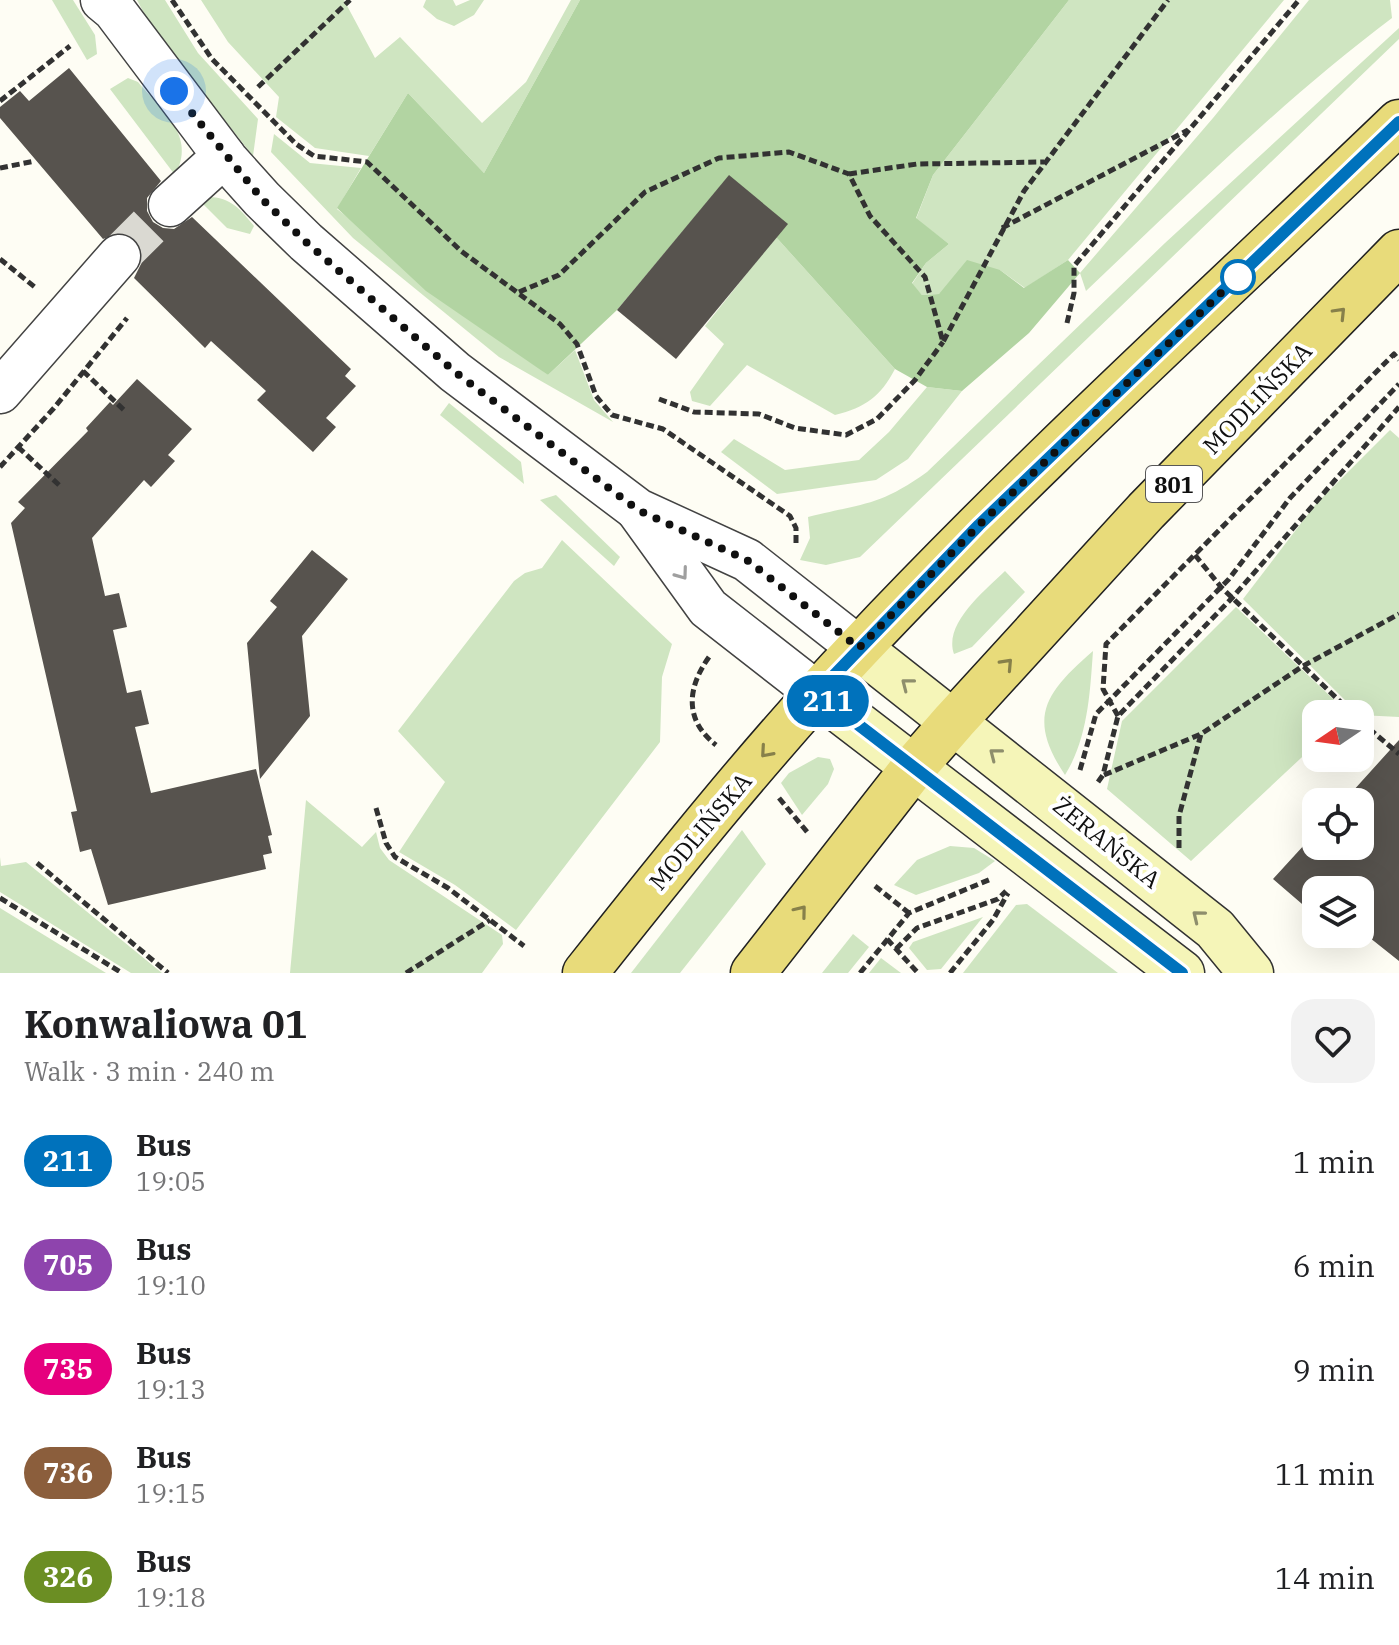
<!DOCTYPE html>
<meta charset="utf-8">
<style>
body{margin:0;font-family:"IBM Plex Serif",serif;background:#f2f2f2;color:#202124;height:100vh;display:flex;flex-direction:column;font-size:30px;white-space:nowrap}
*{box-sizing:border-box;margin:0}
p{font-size:26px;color:#757577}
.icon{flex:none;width:44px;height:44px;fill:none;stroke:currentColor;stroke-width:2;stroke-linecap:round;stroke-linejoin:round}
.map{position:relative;height:973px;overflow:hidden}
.drawer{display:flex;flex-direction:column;background:#fff;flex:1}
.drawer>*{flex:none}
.badge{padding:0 16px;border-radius:26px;font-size:28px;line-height:52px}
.needle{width:52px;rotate:257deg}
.tools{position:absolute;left:1302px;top:700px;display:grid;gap:16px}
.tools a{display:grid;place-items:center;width:72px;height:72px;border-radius:16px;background:#fff;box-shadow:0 8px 32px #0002;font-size:40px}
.you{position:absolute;width:40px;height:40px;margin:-20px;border:6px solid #fff;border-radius:50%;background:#1a73e8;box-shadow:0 0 0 12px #1a73e833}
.map>.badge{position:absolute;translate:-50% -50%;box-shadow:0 0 0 4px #fff}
.round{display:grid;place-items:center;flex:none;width:84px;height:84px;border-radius:24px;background:#f2f2f2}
.headline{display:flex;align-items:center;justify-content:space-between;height:136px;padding:0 24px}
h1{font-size:38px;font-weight:700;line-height:60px}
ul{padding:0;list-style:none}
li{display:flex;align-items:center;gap:24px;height:104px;padding:0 24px}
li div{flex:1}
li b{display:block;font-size:30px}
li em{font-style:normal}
li .badge{min-width:88px;font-weight:700;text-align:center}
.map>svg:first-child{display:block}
.green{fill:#cfe5c1}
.forest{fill:#b2d4a2}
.building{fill:#57534e}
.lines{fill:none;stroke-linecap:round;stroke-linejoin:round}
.street-tunnel{stroke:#dad9d2;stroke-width:42;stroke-dasharray:42 21;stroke-linecap:butt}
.street-casing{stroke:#434343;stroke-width:45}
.secondary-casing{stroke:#323232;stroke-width:47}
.primary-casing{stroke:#212121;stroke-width:47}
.path{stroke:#323232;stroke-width:5;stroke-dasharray:8 4;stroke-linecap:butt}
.street{stroke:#fff;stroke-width:42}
.secondary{stroke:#f5f5b8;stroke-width:44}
.primary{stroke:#e8db7a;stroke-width:44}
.oneway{stroke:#87804a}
.oneway2{stroke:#9f9f9f}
.oneway3{stroke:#8e8e6c}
.line-casing{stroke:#fff;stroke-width:18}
.line{stroke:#0072bc;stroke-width:12}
.walk{stroke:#101010;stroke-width:8;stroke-dasharray:0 14.4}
.stop-dot{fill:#fff;stroke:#0072bc;stroke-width:4}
.labels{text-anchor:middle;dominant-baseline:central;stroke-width:8;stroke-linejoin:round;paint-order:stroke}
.shield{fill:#fff;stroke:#585858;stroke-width:2}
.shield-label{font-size:22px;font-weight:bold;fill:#101010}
.street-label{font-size:24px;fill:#101010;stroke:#fff}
</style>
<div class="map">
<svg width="1399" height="973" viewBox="0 0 1399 973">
<rect width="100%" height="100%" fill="#fefdf4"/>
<g class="green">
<path d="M52,0h21l22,35 2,19 -10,6z"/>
<path d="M137,0h28l33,53 60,66 -5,37 -99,-124z"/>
<path d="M201,0h143l31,58 25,-21 82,86 44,-41 45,-82h9l-96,173 -76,-80 -39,63 -54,-8 -39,-31 3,-20 -51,-55z"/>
<path d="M426,0h27l3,6 14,-6h14l-10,15 -20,11 -17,-7 -14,-12z"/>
<path d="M1069,0h215l-216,260 -43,28 -25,-18 -61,24 -17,1 -10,-11 14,-21 23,-19 -33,-25 17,-44z"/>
<path d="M1309,0h81l2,18c-109,82 -207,179 -306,273l-6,-18 133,-155z"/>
<path d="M1399,28v11l-539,518 -34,8 -26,-5 10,-22 -2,-21c55,-14 70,-10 119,-45l238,-229z"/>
<path d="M128,78l10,4c24,29 59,54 37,93l-65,-86z"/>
<path d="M274,134l36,29 51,5 -24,41 211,166 27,-25 19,50 19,22 -114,-65 -146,-119 -82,-86z"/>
<path d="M208,197c23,0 33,13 46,29l-4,8 -23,-6 -28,-28z"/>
<path d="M776,237l119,132c-15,28 -29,38 -60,46l-88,-50 -37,41 -18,-5 -2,-9 34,-48 -19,-18z"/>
<path d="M927,387l35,4 -54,68 -32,21 -99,14 -56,-42 13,-13 51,31 74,-10 30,-28z"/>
<path d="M449,403l72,59 3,22 -84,-69z"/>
<path d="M1390,430l9,8v279l-39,-2 -117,-116 72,-94z"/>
<path d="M556,495l64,62 -6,9 -74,-66z"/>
<path d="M562,540l110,104 -10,33 -2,65 -144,188 -61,-45 -56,-33 46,-70 -47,-51 116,-150 11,-8 17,-5z"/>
<path d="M1005,571l20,21 -53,55 -18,7c-11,-31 32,-64 51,-83z"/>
<path d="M1236,607l112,106 -32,1v30l-125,117 -84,-72 15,-68z"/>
<path d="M1093,651c-3,42 -5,87 -28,124 -39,-58 -19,-83 28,-124z"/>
<path d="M818,757l12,2 4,10 -6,15 -26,31 -21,-32 8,-10z"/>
<path d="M306,800l56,47 14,-15 4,16 9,12 113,75 1,9 -21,29h-192z"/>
<path d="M742,830l24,34 -86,109h-49z"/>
<path d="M950,846l24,2 21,13 -16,12 -63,22 -22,-10 23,-25z"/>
<path d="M0,857l1,9 25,-4 136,111h-31l-131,-81z"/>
<path d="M1027,904l91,69h-155l53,-68z"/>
<path d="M0,908l106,65h-106z"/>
<path d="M983,917l-42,52 -14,1 -18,-22 4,-6z"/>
<path d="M853,934l16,13 -21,26h-26z"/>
<path d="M881,958l20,15h-32z"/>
</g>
<path class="forest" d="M580,0h489l-136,175 -17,43 33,26 -23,19 -14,20 10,12 17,-1 28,-34 33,10 24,18 44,-28 12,13 -51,60 -67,58 -35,-4 -32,-18 -119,-132 -47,-61 -112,134 -69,65 -122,-84 -89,-83 71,-115 76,80z"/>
<g class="building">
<path d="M69,68l92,113 -14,17v13l6,11 10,6 11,1 18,-12 159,152 -6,7 11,10 -30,32 10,9 -23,25 -56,-52 9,-9 -55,-50 -6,7 -71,-70 9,-18 -1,-11 -7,-10 -12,-7 -20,7 -103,-121v-11l20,-16 9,10z"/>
<path d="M729,175l59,49 -112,135 -59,-49z"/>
<path d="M137,379l55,50 -24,26 7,6 -24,26 -7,-7 -52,58 13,58 14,-3 8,34 -14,3 14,63 14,-3 8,34 -14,3 16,66 105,-24 16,66 -4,1 4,17 -9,2 3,14 -158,36 -17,-56 -11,3 -9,-40 6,-1 -66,-288 14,-15 -7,-6 70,-71 -2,-3 24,-26 3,3z"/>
<path d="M312,550l36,29 -46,57 8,80 -50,63 -13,-136 30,-36 -7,-6z"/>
<path d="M1399,740v221l-39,-31v-40h-44v26l-43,-37 43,-47v14h44v-44h-17z"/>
</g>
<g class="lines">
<path class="street-tunnel" d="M119,256l51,-51"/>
<g class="street-casing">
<g id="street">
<path d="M102,0l12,10 113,150 35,39 44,43 149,130 183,138 109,50 112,88"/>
<path d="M170,205l54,-49"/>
<path d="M0,392l119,-136"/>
<path d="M638,511l70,97 109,85"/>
</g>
</g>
<g class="secondary-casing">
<g id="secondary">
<path d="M859,648l356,281 36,44"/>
<path d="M817,693l365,280"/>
</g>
</g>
<g class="primary-casing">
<g id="primary">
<path d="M585,973c88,-111 176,-221 273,-324 172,-183 360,-353 541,-527"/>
<path d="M753,973l161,-206 40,-46 192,-210 253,-259"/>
</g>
</g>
<g class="path">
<path d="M172,0l40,59 84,85 18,12 53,6 94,89 99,73 17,20 19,52 16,19 51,14 127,87 6,12v18"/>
<path d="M258,87l92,-87"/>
<path d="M0,101l70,-55"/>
<path d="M0,168l35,-7"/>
<path d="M849,174l68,-10 127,-2"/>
<path d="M1002,228l186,-98"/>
<path d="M0,259l36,29"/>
<path d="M519,292l40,-17 86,-83 74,-34 70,-6 60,22 21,42 55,61 18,65 81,-151 144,-191"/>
<path d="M1067,323l7,-30v-27l225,-266"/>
<path d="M83,371l43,41"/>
<path d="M659,399l35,13 65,2 36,14 51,7 31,-16 38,-39 28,-38"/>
<path d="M18,447l41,38"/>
<path d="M0,467l54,-59 73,-90"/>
<path d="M1195,555l26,32 132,127"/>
<path d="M709,657c-22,31 -25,63 7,88"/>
<path d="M1118,716l-15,-27 3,-45 288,-290 5,6"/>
<path d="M1360,721l39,33"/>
<path d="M1080,770l16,-56 133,-135 61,-81 109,-114"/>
<path d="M1104,775l97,-41 102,-68 96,-52"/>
<path d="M1098,782l5,-7 15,-59 114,-118 167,-191"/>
<path d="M779,798l29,35"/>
<path d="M376,808l10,35 9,14 53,31 76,58"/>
<path d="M1179,848v-32l22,-82"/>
<path d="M37,863l131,110"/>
<path d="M875,886l34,27"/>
<path d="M0,898l122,75"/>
<path d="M887,939l31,34"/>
<path d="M896,949l21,-21 81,-29 8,-8"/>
<path d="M406,973l84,-53"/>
<path d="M860,973l49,-60 82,-34"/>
<path d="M950,973l43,-53 15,-27"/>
</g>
<use href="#street" class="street"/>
<use href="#secondary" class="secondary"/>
<use href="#primary" class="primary"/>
</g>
<defs><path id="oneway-chevron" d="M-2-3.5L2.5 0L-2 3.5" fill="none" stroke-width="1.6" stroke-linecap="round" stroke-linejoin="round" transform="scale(2)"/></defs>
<g class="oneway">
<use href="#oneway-chevron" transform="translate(1340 313) rotate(-46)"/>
<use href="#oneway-chevron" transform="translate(1007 664) rotate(-47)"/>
<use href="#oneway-chevron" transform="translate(766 752) rotate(131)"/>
<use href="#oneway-chevron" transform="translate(801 911) rotate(-51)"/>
</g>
<use class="oneway2" href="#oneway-chevron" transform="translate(682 574) rotate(54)"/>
<g class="oneway3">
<use href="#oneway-chevron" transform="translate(907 684) rotate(-142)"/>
<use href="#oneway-chevron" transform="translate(995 754) rotate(-142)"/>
<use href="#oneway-chevron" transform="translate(1198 916) rotate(-141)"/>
</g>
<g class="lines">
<g class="line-casing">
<path id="line" d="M1182,973l-365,-280 162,-168 420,-403"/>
</g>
<use href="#line" class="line"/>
<path class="walk" d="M174,91l88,108 44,43 149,130 183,138 109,50 112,88 120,-123 265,-254 -6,6"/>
</g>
<circle class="stop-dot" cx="1238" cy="277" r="16"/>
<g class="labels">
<rect class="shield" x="1146" y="466" width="56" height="36" rx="6"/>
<g class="shield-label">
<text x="1174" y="484">801</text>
</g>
<g class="street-label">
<text transform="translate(1257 398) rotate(-46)">MODLIŃSKA</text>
<text transform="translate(700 831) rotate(-50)">MODLIŃSKA</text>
<text transform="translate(1107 842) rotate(39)">ŻERAŃSKA</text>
</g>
</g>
</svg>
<div class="tools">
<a><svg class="needle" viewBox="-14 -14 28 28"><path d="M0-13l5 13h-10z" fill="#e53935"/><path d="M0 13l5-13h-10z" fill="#757577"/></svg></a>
<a><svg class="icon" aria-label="locate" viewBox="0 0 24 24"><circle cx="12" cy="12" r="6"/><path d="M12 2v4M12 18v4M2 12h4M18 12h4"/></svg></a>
<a><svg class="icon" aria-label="layers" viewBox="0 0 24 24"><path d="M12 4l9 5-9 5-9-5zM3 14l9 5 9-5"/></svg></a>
</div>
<div class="you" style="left:174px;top:91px"></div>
<b class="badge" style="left:828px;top:701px;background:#0072bc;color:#fff">211</b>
</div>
<section class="drawer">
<div class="headline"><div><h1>Konwaliowa 01</h1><p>Walk · 3 min · 240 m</p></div><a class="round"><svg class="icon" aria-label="heart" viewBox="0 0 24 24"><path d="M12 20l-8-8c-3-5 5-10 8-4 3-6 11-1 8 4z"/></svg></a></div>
<ul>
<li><span class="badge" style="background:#0072bc;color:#fff">211</span><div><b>Bus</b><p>19:05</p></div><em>1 min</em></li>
<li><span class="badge" style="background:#8e44ad;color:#fff">705</span><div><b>Bus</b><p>19:10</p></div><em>6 min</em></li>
<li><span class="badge" style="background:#e6007e;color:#fff">735</span><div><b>Bus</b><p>19:13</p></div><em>9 min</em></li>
<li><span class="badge" style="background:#8b5e3c;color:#fff">736</span><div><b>Bus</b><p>19:15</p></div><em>11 min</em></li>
<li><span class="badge" style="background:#6b8e23;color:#fff">326</span><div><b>Bus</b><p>19:18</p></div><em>14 min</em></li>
</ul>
</section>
